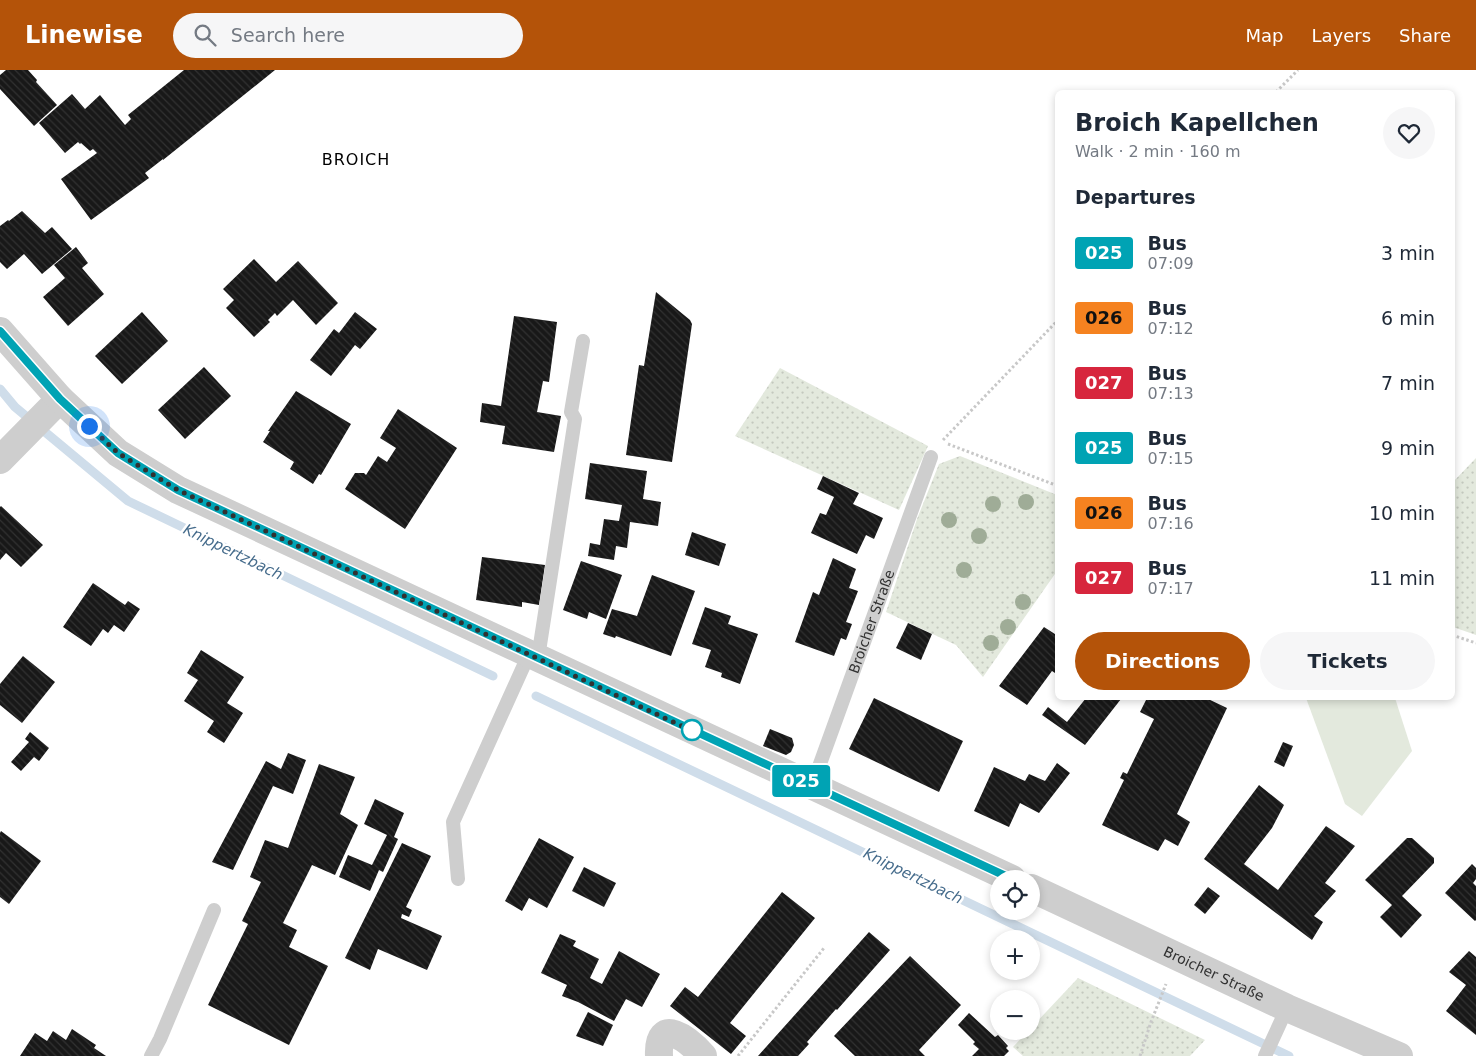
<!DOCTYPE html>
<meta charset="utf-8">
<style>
body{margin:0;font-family:"DejaVu Sans",sans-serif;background:#f6f6f7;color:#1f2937;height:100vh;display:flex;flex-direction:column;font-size:19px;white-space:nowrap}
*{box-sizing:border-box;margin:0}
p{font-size:16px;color:#747a83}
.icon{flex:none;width:28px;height:28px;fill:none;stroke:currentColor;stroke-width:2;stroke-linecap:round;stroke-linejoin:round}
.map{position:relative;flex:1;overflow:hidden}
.panel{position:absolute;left:1055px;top:20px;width:400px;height:610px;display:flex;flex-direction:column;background:#fff;border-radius:8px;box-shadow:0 2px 8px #0003}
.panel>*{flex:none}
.badge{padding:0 10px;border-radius:4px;font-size:18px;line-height:32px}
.fabs{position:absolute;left:990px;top:800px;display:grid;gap:10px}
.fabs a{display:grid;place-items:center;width:50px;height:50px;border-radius:50%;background:#fff;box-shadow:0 2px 8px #0003;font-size:25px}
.you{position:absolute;width:25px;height:25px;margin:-12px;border:4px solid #fff;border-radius:50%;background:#1a73e8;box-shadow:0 0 0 8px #1a73e833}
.map>.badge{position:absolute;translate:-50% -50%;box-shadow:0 0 0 2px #fff}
h2{padding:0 20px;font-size:19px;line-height:45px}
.round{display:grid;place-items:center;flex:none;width:52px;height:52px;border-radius:26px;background:#f6f6f7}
.headline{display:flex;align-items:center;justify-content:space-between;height:85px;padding:0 20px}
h1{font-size:24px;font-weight:700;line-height:38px}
.primary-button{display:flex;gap:10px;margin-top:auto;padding:10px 20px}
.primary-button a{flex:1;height:58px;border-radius:30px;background:#b45309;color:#fff;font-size:20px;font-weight:700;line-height:58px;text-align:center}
.primary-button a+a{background:#f6f6f7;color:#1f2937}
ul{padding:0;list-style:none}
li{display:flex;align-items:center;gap:15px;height:65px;padding:0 20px}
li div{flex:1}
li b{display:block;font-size:19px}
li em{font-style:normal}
li .badge{min-width:55px;font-weight:700;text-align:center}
header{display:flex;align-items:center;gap:30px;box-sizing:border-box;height:70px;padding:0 25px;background:#b45309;color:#fff}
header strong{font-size:24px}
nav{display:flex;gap:28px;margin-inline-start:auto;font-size:18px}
.search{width:350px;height:45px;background:#f6f6f7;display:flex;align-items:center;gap:12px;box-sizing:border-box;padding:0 18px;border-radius:28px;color:#747a83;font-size:19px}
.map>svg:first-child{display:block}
.grass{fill:url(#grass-dots)}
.pitch{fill:#e3e9dd}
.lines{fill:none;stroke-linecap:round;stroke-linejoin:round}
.stream{stroke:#cfddea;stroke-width:9}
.building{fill:url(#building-back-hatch)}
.path{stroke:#c8c8c8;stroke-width:3;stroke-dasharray:2.5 2.5;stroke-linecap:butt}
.service{stroke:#cecece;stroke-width:14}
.minor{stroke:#cecece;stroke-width:28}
.tertiary{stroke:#cecece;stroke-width:28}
.tree{fill:#9fac97}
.line-casing{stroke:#fff;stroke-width:11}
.line{stroke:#00a3b4;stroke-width:8}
.walk{stroke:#313131;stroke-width:5;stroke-dasharray:0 9}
.stop-dot{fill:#fff;stroke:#00a3b4;stroke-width:2.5}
.labels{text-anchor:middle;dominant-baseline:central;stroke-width:5;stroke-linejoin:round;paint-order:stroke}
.street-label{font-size:14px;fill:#313131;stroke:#fff}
.water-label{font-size:15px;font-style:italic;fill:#466c8c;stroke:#fff}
.quarter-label{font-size:16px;letter-spacing:1px;fill:#000;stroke:#fff}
</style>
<header>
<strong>Linewise</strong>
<div class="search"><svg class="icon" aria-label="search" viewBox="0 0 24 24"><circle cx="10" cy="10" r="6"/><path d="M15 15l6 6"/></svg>Search here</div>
<nav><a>Map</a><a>Layers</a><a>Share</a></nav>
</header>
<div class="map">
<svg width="1476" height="986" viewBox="0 0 1476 986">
<defs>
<pattern id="grass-dots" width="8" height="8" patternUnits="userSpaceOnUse" patternTransform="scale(1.25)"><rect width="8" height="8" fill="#e3e9dd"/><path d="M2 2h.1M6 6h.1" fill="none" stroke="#c3c8be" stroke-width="1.8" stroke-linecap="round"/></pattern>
<pattern id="building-back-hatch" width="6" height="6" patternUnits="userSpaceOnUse" patternTransform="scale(1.25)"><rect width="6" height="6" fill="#181818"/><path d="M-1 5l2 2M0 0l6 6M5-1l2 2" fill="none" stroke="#313131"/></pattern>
</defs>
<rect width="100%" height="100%" fill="#fff"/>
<g class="grass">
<path d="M780,298l148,78 -29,64 -164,-74z"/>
<path d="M960,386l97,39v76l-74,106 -27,-32 -70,-33 31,-93 22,-55z"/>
<path d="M1476,388v177l-23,-8 -1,-144z"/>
<path d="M1078,908l127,62 -15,16h-167l-10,-9 15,-16h3v-3z"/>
</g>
<path class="pitch" d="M1306,628h89l17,53 -50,65 -17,-12z"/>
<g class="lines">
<g class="stream">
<path d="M0,319l15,18 113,94 365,175"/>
<path d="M536,626l753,360"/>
</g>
</g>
<g class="building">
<path d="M6,0h22l9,10 -1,2 21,23 -23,21 -34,-37v-14z"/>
<path d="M184,0h91l-112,90v-1l-18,14 4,5 -58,42 -30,-41 36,-26 -4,-4 -3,2 -9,-8 -1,1 -2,-2 -13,11 -26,-30 33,-29 13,15 15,-14 25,30 6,-6 -3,-4z"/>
<path d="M22,141l23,22 7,-6 20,22 -30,25 -18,-20 -17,15 -7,-7v-36l8,-6 1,1z"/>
<path d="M76,177l12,16 -6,5 22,26 -36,32 -25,-29 22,-19 -11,-13z"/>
<path d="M254,189l22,23 22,-21 40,42 -22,22 -23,-25 -16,16 -2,-3 -7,7 2,2 -16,15 -28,-29 8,-8 -11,-11z"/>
<path d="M656,222l34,28 2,4 -20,138 -46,-7 13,-90 5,1z"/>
<path d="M142,242l26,29 -46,43 -27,-28z"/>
<path d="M355,242l22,17 -17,20 -5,-4 -24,31 -21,-16 24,-31 5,4z"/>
<path d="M514,246l43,6 -8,60 -6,-1 -6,31 24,4 -7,36 -52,-8 3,-18 -25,-4 2,-19 19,3z"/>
<path d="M204,297l27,29 -46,43 -27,-29z"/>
<path d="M296,321l55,33 -30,51 -2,-1 -6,10 -23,-15 4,-7 -31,-20 7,-11h-2z"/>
<path d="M398,339l59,39 -52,81 -60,-40 10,-16h9l2,2 12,-19 9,6 9,-14 -16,-10z"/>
<path d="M590,393l57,8 -4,28 18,3 -3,24 -28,-4 -3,26 -11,-2 -2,14 -26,-4 2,-13 10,2 4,-26 15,2 3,-16 -37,-6z"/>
<path d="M823,406l36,17 -6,11 30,14 -9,21 -8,-4 -9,19 -46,-21 9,-20 6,2 8,-18 -17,-8z"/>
<path d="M1,436l42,39 -22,22 -15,-14 -6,7v-53z"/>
<path d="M692,462l34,12 -7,22 -34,-11z"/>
<path d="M482,487l63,8 -6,40 -17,-3v5l-46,-7z"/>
<path d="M833,488l23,11 -7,19 9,3 -12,31 6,2 -6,16 -5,-2 -7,18 -39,-14 18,-50 6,3z"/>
<path d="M581,491l41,14 -16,44 -17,-7 -2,7 -24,-9z"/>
<path d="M652,505l43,16 -24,65 -55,-20 -1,2 -12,-4 9,-25 25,7z"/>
<path d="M93,513l32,22 3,-4 12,8 -16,23 -10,-7 -6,8 -5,-4 -12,17 -28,-19z"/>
<path d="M705,537l26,9 -3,8 30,10 -18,50 -19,-7 1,-4 -17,-6 6,-17 -19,-6z"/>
<path d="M908,553l24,11 -11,26 -25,-12z"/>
<path d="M1044,557l14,9v39l-6,-4 -25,34 -28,-19z"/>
<path d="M201,580l43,27 -17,26 16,10 -19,30 -17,-11 7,-11 -30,-20 14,-21 -11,-7z"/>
<path d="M23,586l32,26 -33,41 -22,-18v-21z"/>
<path d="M874,628l89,43 -24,51 -90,-43z"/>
<path d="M1086,628h34l1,1 -36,46 -43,-30 6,-8 19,15z"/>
<path d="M1147,628h59l21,10 -50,106 13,8 -12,24 -13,-7 -7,12 -56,-26 22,-45 -4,-2 3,-6 4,2 27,-55 -14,-7z"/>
<path d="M770,659l22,9 2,7 -3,7 -5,3 -23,-9z"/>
<path d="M30,662l19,16 -10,13 -5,-4 -13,14 -10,-9 18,-20 -4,-3z"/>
<path d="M1283,672l10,4 -9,21 -10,-5z"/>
<path d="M288,683l18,7 -13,34 -20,-8 -40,84 -21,-8 54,-101 15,8z"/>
<path d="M1057,693l13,10 -31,40 -19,-10 -11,24 -35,-16 20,-44 31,14 4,-7 16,7z"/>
<path d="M319,694l36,13 -15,37 18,11 -23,50 -23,-10 -29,58 14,7 -8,17 39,19 -39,79 -81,-40 40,-81 -6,-3 19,-39 -11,-5 15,-37 23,8z"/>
<path d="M1259,715l25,20 -12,23 -28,36 34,26 48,-64 29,20 -30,37 11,8 -22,25 9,6 -11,18 -108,-81z"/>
<path d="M375,729l29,14 -10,24 4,2 -15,33 -4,-2 -9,21 -31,-14 9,-22 24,10 15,-30 -23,-11z"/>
<path d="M1,761l40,30 -32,43 -9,-7v-64z"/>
<path d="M539,768l35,19 -27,51 -18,-10 -7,13 -17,-10z"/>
<path d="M1407,768h5l22,20v5l-32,33 20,19 -21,23 -21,-21 12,-12 -27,-25z"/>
<path d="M402,773l29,13 -25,51 6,3 -3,7 -7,-3 -1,4 41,18 -15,34 -49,-21 -8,21 -25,-12z"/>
<path d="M1472,794l4,4v11l-3,4 3,3v34l-1,1 -30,-28z"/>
<path d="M584,797l32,16 -12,24 -32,-16z"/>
<path d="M1208,817l12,9 -15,18 -11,-9z"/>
<path d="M782,822l33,26 -85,105 16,13 -15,18 -61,-48 15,-19 13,10z"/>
<path d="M869,862l21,18 -53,60 -1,-1 -29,33 2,2 -11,12h-40z"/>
<path d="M560,864l16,7 -3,5 26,13 -9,19 12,6 17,-33 41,23 -18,33 -16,-8 -12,22 -36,-19 -16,-6 5,-11 -26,-12z"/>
<path d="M1469,881l7,6v78l-30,-24 20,-26 -17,-13z"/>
<path d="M910,886l51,49 -42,45 6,6h-70l-21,-20z"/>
<path d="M588,942l25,13 -10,21 -27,-10z"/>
<path d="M969,943l26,24 3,-2 10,11 -2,2 3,3 -5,5h-32l7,-7 -6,-5 2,-2 -17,-17z"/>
<path d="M72,959l24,16 -2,3 12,8h-86l15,-23 12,8 6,-10 13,9z"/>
</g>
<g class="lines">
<g class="path">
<path d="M1276,22l22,-22"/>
<path d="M943,370l115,-120"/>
<path d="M948,374l110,42"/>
<path d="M1452,565l24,8"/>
<path d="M738,986l86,-108"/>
<path d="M1140,986l11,-34 15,-38"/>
</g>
<g class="service">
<path d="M535,586l5,-11 35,-226 -4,-7 12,-71"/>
<path id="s1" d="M812,716l119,-329"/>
<path d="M458,809l-5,-57 76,-168"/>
<path d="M151,986l9,-17 54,-129"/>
<path d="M1265,986l22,-48"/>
</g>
<g class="minor">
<path d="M0,390l60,-61"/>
<path d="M659,986c-2,-42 30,-16 44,0"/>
</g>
<g class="tertiary">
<path d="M0,261l60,68 58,54 60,37 834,389"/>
<path id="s2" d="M1031,818l256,120 112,48"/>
</g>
</g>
<g class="tree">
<circle cx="1026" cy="432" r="8"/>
<circle cx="993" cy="434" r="8"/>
<circle cx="949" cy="450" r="8"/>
<circle cx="979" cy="466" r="8"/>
<circle cx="964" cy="500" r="8"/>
<circle cx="1023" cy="532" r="8"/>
<circle cx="1008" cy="557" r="8"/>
<circle cx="991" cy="573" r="8"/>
</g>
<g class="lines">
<g class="line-casing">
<path id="line" d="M0,261l60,68 58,54 60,37 834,389"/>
</g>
<use href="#line" class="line"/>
<path class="walk" d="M89,356l29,27 60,37 521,244 -7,-4"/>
</g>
<circle class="stop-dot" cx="692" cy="660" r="10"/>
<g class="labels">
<g class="street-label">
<text stroke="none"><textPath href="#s1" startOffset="175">Broicher Straße</textPath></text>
<text stroke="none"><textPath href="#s2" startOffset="202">Broicher Straße</textPath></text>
</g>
<g class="water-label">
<text transform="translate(233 482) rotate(26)">Knippertzbach</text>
<text transform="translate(913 806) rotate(26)">Knippertzbach</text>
</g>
<g class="quarter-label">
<text x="356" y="89">BROICH</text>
</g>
</g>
</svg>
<div class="fabs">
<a><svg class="icon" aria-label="locate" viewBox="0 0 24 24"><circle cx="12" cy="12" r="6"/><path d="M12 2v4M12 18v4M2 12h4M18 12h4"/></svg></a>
<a>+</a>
<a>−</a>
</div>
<div class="you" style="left:89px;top:356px"></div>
<b class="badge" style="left:801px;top:711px;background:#00a3b4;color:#fff">025</b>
<section class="panel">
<div class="headline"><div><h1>Broich Kapellchen</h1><p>Walk · 2 min · 160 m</p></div><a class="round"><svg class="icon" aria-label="heart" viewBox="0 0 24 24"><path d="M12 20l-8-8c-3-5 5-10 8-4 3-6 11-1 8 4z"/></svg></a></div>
<h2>Departures</h2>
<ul>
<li><span class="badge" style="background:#00a3b4;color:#fff">025</span><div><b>Bus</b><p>07:09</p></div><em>3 min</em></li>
<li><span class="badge" style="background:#f58220;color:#111">026</span><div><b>Bus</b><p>07:12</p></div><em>6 min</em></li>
<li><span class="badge" style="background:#d7263d;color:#fff">027</span><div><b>Bus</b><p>07:13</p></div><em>7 min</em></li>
<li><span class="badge" style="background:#00a3b4;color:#fff">025</span><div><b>Bus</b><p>07:15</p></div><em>9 min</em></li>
<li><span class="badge" style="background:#f58220;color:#111">026</span><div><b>Bus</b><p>07:16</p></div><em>10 min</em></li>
<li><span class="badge" style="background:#d7263d;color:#fff">027</span><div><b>Bus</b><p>07:17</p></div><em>11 min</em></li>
</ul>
<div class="primary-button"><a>Directions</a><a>Tickets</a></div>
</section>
</div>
